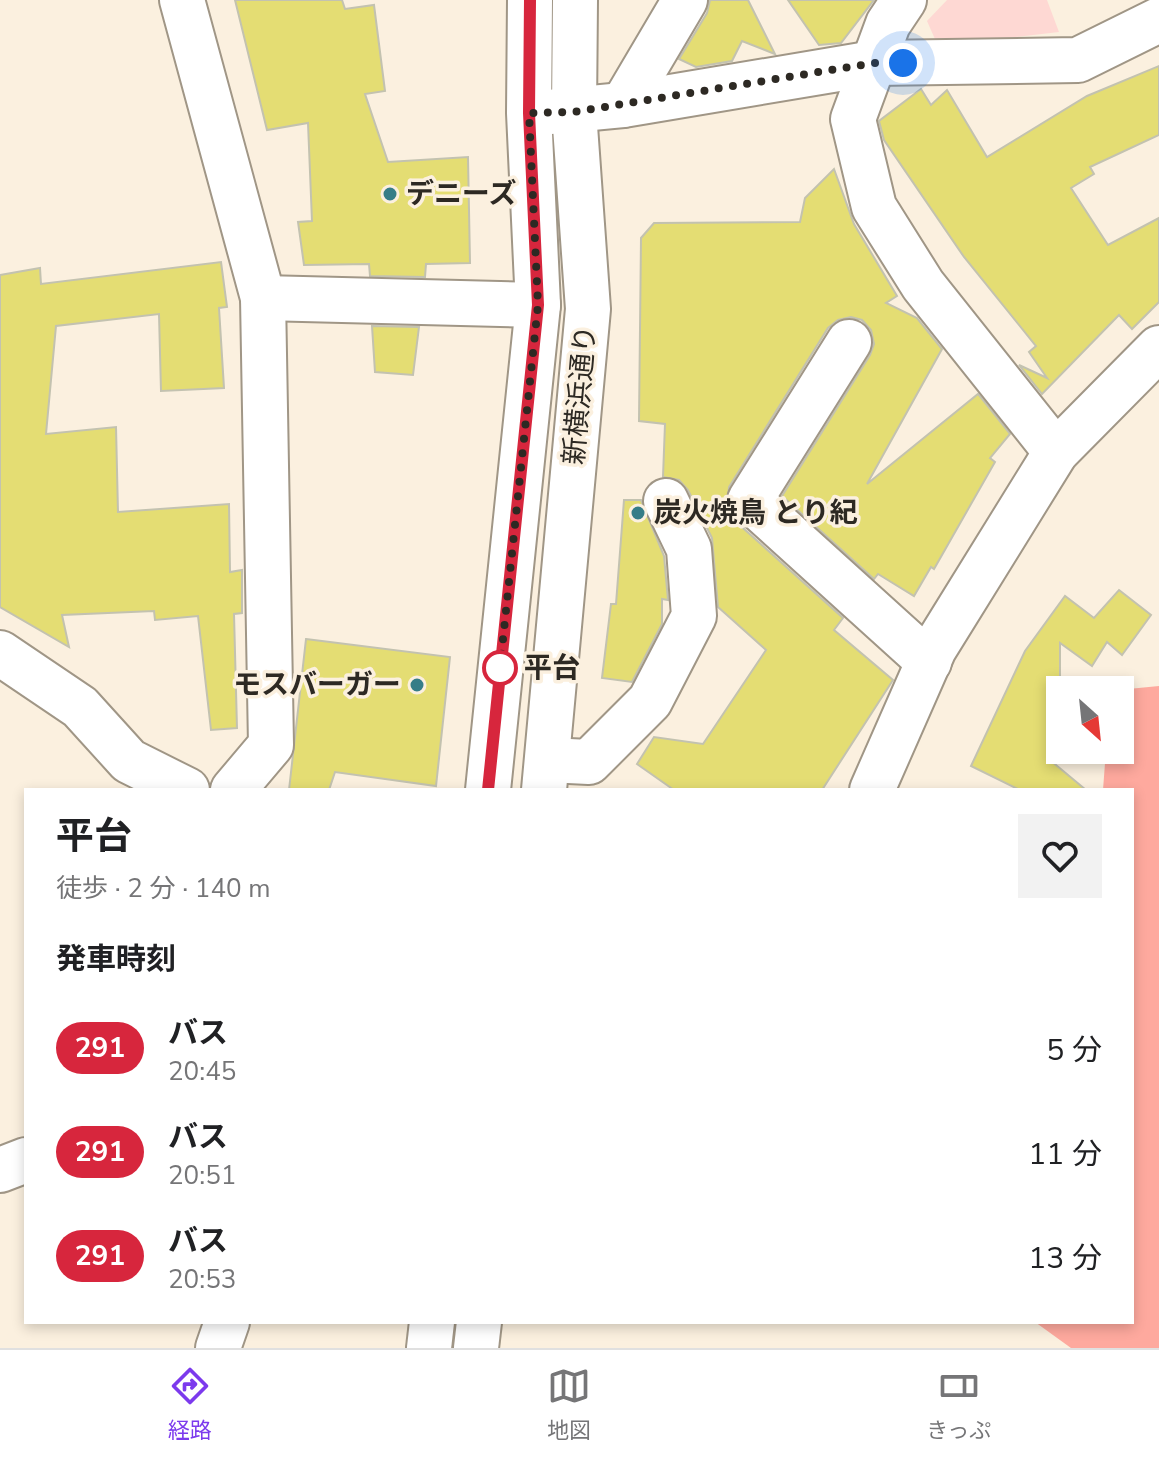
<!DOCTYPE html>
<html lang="ja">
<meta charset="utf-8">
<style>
body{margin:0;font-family:"Nunito Sans","Noto Sans JP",sans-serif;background:#f2f2f2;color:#202124;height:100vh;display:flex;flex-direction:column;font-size:30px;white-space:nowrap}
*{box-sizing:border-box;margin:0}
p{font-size:26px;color:#757577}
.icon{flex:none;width:44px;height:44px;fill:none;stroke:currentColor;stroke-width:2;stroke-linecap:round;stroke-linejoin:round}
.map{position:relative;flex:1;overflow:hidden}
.sheet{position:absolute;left:24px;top:788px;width:1110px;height:536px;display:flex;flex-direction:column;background:#fff;border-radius:0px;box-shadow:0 4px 12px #0003}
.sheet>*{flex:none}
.badge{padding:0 16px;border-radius:26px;font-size:28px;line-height:52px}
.needle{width:52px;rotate:153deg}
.fabs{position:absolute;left:1046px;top:676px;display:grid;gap:16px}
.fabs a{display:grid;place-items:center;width:88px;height:88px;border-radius:0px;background:#fff;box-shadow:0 4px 12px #0003;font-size:40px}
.you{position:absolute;width:40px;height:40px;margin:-20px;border:6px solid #fff;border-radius:50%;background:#1a73e8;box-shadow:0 0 0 12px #1a73e833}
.map>.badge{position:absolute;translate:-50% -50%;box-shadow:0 0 0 4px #fff}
h2{padding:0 32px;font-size:30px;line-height:72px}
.round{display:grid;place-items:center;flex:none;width:84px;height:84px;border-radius:0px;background:#f2f2f2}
.head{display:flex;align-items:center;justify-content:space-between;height:136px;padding:0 32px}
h1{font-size:38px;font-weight:700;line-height:60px}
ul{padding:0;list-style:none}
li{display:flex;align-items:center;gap:24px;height:104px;padding:0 32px}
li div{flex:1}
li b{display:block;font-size:30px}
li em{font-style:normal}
li .badge{min-width:88px;font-weight:700;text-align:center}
.dock{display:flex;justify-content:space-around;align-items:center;height:112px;border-top:2px solid #e0e0e0;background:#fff;font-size:22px;color:#757577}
.dock a{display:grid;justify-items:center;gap:4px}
.dock .selected{color:#7c3aed}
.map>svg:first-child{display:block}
.green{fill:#fed8d3}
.forest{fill:#fea99e}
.building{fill:#e4dd73;stroke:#c3c2b0;stroke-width:2}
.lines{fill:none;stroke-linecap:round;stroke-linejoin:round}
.minor-casing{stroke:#a09686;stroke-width:48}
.major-casing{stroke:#a09686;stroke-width:48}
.minor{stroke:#fff;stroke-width:44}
.major{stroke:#fff;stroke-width:44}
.line-casing{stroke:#fff;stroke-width:18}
.line{stroke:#d7263d;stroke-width:12}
.walk{stroke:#2d2923;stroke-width:8;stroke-dasharray:0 14.4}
.poi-dot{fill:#367d87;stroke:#fbf0df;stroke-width:3}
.stop-dot{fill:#fff;stroke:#d7263d;stroke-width:4}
.labels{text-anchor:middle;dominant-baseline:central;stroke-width:7;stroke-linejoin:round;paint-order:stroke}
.poi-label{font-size:28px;font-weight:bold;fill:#2d2923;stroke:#fbf0df;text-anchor:start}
.street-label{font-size:28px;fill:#2d2923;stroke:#fbf0df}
.stop-label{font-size:28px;font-weight:bold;fill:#2d2923;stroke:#fbf0df;text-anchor:start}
</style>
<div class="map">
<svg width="1159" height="1348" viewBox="0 0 1159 1348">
<rect width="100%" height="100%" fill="#fbf0df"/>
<path class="green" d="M947,0h100l12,32 -121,14 -11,-25z"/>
<path class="forest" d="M1159,686v662h-88l-36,-26h97v-532h-29l3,-40h14l-2,-60z"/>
<g class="building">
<path d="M235,0h107l3,9 29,-4 11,86 -20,3 23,68 80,-5 2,106 -44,1 -1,13 -55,-1 -1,-12 -65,1 -6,-43 14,-1 -4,-98 -41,7z"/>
<path d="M710,0h38l27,54 -33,-13 -10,20 -36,6 -17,-8 28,-46z"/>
<path d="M788,0h86l-33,43 -22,2z"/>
<path d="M1159,66v69l-69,32 4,7 -23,14 37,57 51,-27v84l-27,27 -13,-14 -77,79 -23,-29 28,13 -18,-26 7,-6 -72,-89 -80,-117 -5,-19 42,-32 10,16 16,-15 40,67 100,-61z"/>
<path d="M834,169l20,55 43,72 -11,7 31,15 25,31 -75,135 111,-90 32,40 -20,24 5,4 -61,107 -3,-2 -17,29 -36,-22 -4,5 -92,-83 88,-141 4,-11 -3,-14 -9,-10 -11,-3 -13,3 -10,8 -99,159 -2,21 6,11 110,99 -9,12 59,50 -71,110h-148l-37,-26 17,-27 49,7 63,-94 -48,-43 -6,-69 -24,-48 -9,-10 -16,-3 2,-53 -26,-3 2,-183 13,-15 146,-1 5,-24z"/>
<path d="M221,262l6,45 -8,1 5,80 -63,3 -2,-77 -103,12 -10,108 70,-7 2,85 111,-8 1,68 12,-2v43l-8,1 3,114 -26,2 -13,-114 -43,4 -1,-9 -92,4 7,32 -69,-40v-332l40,-7 1,16z"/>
<path d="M372,326l47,1 -6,48 -38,-3z"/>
<path d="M624,500h17l23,56 4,44 -6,-1v25l-30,58 -30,-4 9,-74h5z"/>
<path d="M1119,590l32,25 -29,40 -15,-13 -15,24 -32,-23v100l-10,17 36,30h-66l-49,-24 54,-115 40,-55 29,22z"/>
<path d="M306,639l144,18 -14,129 -101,-14 -6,18h-40z"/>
</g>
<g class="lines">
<g class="minor-casing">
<g id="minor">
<path d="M182,0l81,298 8,447 -38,45"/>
<path d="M904,0l-16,24 -35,95 21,88 49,78 133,167"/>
<path d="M623,105l62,-105"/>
<path d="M539,113l84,-8 251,-42 204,-3 81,-40"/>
<path d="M263,298l275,7"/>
<path d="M849,342l-99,158 179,162"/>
<path d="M0,653l80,54 49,54 58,29"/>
<path d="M548,760l41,2 61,-61 44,-85 -5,-67 -23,-48"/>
<path d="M872,790l62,-141 122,-197 103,-104"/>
<path d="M0,1170l26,-10"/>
<path d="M218,1348l9,-26"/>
</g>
</g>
<g class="major-casing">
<g id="major">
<path d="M488,790l50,-485 -9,-192 1,-113"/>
<path d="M544,790l44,-481 -14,-197 1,-112"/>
<path d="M429,1348l3,-26"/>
<path d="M476,1348l3,-26"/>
</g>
</g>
<use href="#minor" class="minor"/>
<use href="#major" class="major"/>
</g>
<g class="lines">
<g class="line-casing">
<path id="line" d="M488,790l50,-485 -9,-192 1,-113"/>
</g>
<use href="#line" class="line"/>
<path class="walk" d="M500,668l38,-363 -9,-192 45,-1 300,-49h29"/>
</g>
<g class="poi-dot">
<circle cx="390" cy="194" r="8"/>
<circle cx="638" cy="513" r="8"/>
<circle cx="417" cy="685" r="8"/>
</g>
<circle class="stop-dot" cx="500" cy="668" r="16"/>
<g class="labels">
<g class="poi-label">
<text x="406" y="194">デニーズ</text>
<text x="654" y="513">炭火焼鳥 とり紀</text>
<text x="401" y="685" text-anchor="end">モスバーガー</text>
</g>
<g class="street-label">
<text transform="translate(580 395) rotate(-85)">新横浜通り</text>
</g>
<g class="stop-label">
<text x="524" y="668">平台</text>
</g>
</g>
</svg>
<div class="fabs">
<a><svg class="needle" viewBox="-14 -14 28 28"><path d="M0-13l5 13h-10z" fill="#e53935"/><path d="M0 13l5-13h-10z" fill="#757577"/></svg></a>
</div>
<div class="you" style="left:903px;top:63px"></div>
<section class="sheet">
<div class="head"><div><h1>平台</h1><p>徒歩 · 2 分 · 140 m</p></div><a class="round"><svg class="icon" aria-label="heart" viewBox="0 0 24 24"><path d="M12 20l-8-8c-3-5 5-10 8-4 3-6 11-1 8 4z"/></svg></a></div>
<h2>発車時刻</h2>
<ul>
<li><span class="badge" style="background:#d7263d;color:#fff">291</span><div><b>バス</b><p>20:45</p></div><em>5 分</em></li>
<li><span class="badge" style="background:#d7263d;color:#fff">291</span><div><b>バス</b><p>20:51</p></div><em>11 分</em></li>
<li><span class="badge" style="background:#d7263d;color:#fff">291</span><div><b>バス</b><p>20:53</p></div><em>13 分</em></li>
</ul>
</section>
</div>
<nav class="dock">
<a class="selected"><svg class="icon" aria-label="directions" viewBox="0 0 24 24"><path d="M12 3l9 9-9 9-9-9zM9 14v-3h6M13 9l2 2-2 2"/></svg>経路</a>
<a><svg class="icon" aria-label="map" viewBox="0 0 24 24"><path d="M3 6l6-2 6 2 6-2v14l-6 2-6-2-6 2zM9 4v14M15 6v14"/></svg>地図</a>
<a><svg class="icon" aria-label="tickets" viewBox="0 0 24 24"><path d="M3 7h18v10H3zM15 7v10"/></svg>きっぷ</a>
</nav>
